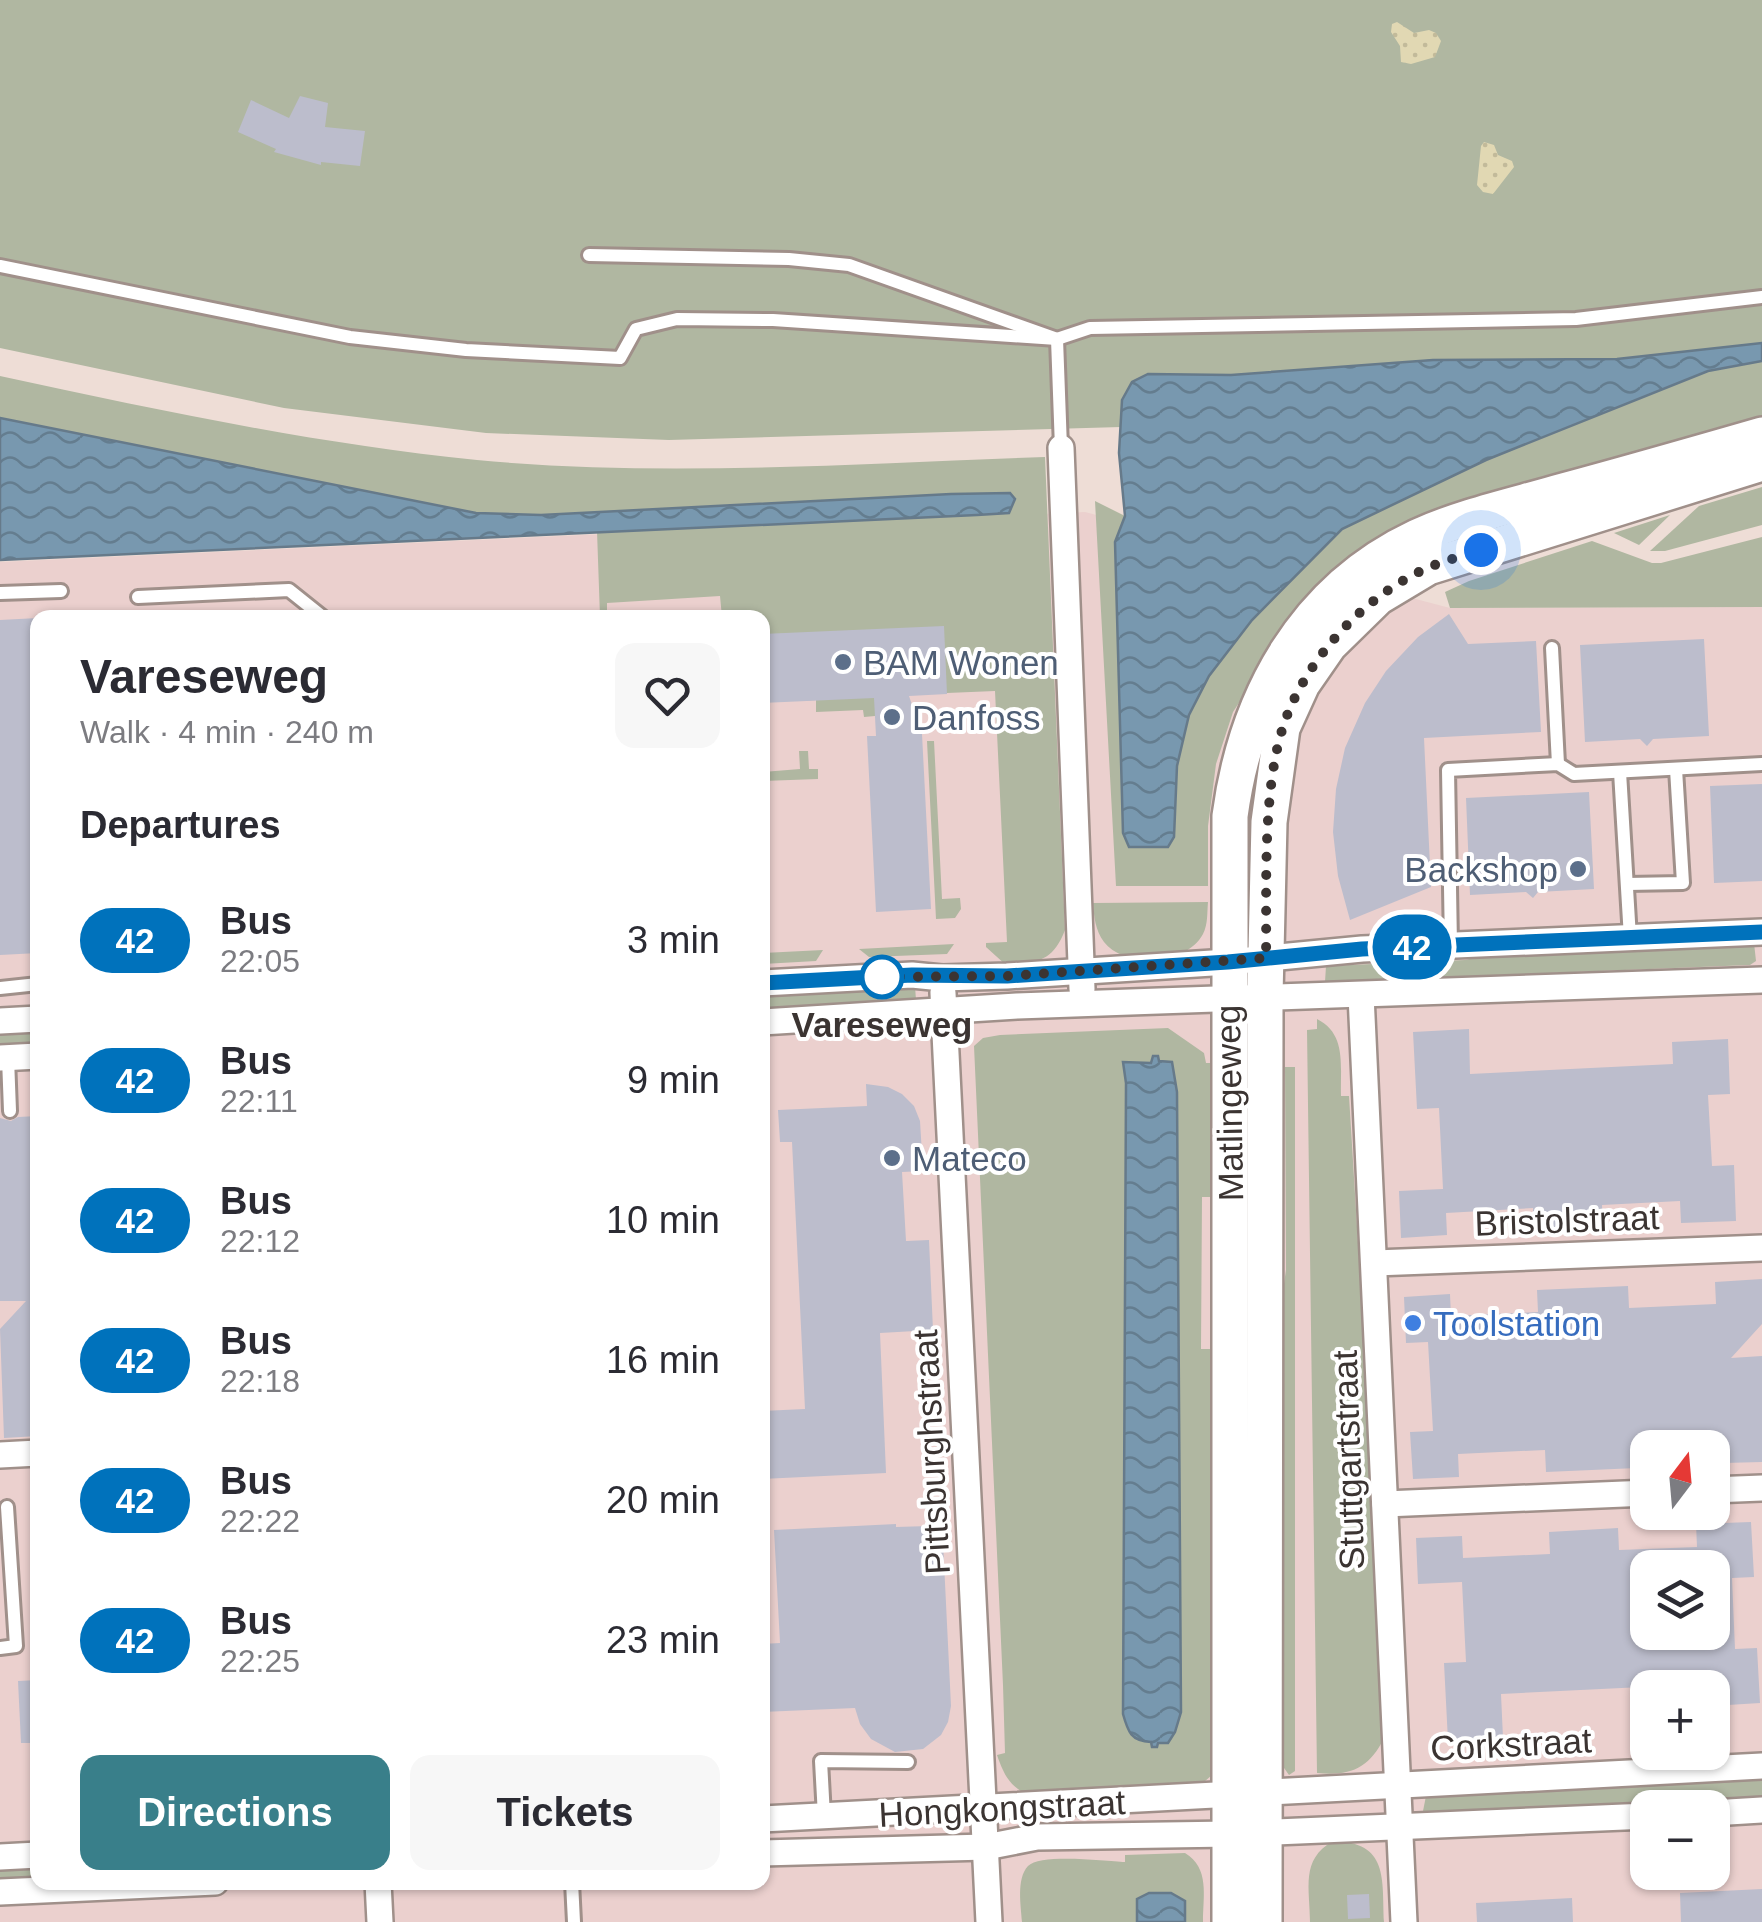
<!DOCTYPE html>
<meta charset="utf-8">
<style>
body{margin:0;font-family:Arial,sans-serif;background:#f7f7f7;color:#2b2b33;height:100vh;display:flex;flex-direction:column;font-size:38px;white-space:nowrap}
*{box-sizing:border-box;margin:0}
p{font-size:32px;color:#7c7c81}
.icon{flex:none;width:55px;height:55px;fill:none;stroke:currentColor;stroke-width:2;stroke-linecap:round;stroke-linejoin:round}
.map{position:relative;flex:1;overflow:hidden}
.sheet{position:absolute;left:30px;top:610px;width:740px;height:1280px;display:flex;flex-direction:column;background:#fff;border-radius:20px;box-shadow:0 2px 8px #0004}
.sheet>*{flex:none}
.badge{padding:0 20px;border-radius:32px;font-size:35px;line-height:65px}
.needle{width:65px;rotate:16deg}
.tools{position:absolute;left:1630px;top:1430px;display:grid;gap:20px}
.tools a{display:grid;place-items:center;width:100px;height:100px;border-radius:20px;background:#fff;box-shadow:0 2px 8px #0004;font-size:50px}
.you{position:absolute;width:50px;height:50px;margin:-25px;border:8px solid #fff;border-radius:50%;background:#1a73e8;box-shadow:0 0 0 15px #1a73e833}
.map>.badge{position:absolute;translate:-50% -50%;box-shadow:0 0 0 5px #fff}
h2{padding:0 50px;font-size:38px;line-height:90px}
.round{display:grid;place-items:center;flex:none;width:105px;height:105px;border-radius:20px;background:#f7f7f7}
.head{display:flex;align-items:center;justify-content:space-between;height:170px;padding:0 50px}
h1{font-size:48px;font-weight:700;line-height:75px}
.cta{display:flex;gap:20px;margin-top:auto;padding:20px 50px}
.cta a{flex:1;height:115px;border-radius:20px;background:#397f8a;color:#fff;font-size:40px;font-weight:700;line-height:115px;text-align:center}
.cta a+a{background:#f7f7f7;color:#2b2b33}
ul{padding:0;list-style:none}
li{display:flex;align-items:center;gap:30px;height:140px;padding:0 50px}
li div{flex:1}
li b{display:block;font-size:38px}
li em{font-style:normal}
li .badge{min-width:110px;font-weight:700;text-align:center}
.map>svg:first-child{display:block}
.industrial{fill:#ebd0ce;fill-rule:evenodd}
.green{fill:#b0b7a1;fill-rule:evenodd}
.sand{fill:url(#sand-dots)}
.water{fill:url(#water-waves);stroke:#667a8a;stroke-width:2.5}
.building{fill:#bcbdcc;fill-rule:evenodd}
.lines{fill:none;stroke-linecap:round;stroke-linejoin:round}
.lane-casing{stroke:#a0908a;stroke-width:18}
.street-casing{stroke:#a0908a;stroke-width:30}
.secondary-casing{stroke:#a0908a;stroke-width:40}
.lane{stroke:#fff;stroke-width:12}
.street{stroke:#fff;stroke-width:25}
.secondary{stroke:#fff;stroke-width:35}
.line-casing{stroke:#fff;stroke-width:22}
.line{stroke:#0072bc;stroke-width:15}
.walk{stroke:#3b3432;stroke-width:10;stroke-dasharray:0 18}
.service-dot{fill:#5c6f8a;stroke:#fff;stroke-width:4}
.stop-dot{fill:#fff;stroke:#0072bc;stroke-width:5}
.shop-dot{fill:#3f7fe0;stroke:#fff;stroke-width:4}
.labels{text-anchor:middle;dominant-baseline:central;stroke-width:8;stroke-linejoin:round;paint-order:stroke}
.service-label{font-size:35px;fill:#4e5e75;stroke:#fff;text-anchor:start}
.stop-label{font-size:35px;font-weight:bold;fill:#3b3432;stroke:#fff}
.street-label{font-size:35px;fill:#3b3432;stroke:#fff}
.shop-label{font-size:35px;fill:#366cbe;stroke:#fff;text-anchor:start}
</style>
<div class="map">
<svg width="1762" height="1922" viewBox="0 0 1762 1922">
<defs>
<pattern id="sand-dots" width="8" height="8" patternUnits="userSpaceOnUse" patternTransform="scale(2.5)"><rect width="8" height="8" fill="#e1d8b3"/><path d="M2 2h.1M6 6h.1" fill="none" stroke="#c2ba9a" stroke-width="1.8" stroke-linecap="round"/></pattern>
<pattern id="water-waves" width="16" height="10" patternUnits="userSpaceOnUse" patternTransform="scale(2.5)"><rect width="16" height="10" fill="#7898af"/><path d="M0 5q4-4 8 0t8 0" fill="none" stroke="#647d8f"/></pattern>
</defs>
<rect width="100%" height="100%" fill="#eeddd6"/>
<path class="industrial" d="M1085,512l365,96 312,-1v1315h-1762v-1360zM38,618h724v1264h-724zM1648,1448h64v64h-64zM1648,1568h64v64h-64zM1648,1688h64v64h-64zM1648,1808h64v64h-64z"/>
<g class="green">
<path d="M0,0h1762v343l-145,16 -184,1 -202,15 -83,-1 -26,26 -1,27 -452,13 -183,-7 -202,-25 -284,-60z"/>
<path d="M1762,361v60l-322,94 -170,140 -37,57 -17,52 -8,62v60h-92l-21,-385 30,15 -10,26 59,295 3,-71 12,-51 20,-39 43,-56 90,-91 144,-69 222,-89z"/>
<path d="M0,376c158,34 316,68 477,84 189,18 380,3 568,-3l20,473c-12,31 -26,32 -58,36l-21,-19v-4l21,-1 -12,-251 -120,5v20l-11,1 -1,-7 -47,2v-12l-53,2 -1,-84 -40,-1 -2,-21 -113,7v14h-7l-3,-86 411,-18 -57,-19 -410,21 -65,-2 -476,-95z"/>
<path d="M1762,487v38l-97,26h-15l49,-45z"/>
<path d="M1670,515l-31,30 -25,-12z"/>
<path d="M1762,537v70l-312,1 -5,-16 24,-11 123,-40 60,22h9z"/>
<path d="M927,741h7l8,158 18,-1 1,11 -6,9 -19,1z"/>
<path d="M799,751h9l1,18h9v10l-55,2v-9l37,-3z"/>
<path d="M1208,902c-1,11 0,22 -5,32 -16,31 -78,35 -99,8 -9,-12 -10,-26 -11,-39z"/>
<path d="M1754,943l2,18 -6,4 -425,17 1,-16 139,-6 42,-9z"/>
<path d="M954,944l-7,10 -78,3 -10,-8z"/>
<path d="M823,950l-7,11 -53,3v-11z"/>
<path d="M915,986l1,14 -153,12v-22z"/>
<path d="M1317,1019c30,15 23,47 24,77h8l31,506 4,136c-15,31 -34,38 -67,35l-10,-743 10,-1z"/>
<path d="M37,1026v20l-37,2v-20z"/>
<path d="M1168,1028l36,25 2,10h15l-7,134h-12l-1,152h22l-5,413 -6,13 -15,13 -163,10c-23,-10 -29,-20 -37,-43l8,-2 -2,-68 -29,-639 9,-8 17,-3zM1158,1056l-1,691h-5l-1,-5c-20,-1 -23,-9 -28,-28l3,-631 -3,-21 29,1z"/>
<path d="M1285,1067h10v704l-6,4 -12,-17 -1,-419 10,-69z"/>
<path d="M1762,1775v26l-328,16h-7l-4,-6 3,-15 8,-3z"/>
<path d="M1333,1841c56,1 49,38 51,81h-74c0,-34 -10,-62 23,-81z"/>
<path d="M1185,1853c25,15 18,43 18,69h-18v-20c-17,-10 -31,-12 -48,-3v23h-115c-1,-16 -6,-43 6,-56 12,-13 78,-5 97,-4v-7z"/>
<path d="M37,1863l1,19 -38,3v-20z"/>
</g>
<g class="sand">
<path d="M1397,22l17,11 15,-3 7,3 5,8 -6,16 -24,7 -10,-2 -1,-16 -9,-14 1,-8z"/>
<path d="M1484,142l10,3 4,10 14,6 2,6 -21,27 -10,-2 -6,-7 4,-39z"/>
</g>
<g class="water">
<path d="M1762,343v18l-54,10 -222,89 -144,69 -90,91 -43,56 -20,39 -12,51 -3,71 -6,10h-39l-6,-14 -8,-291 10,-26 -6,-63 3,-53 10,-18 16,-8 83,1 202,-15 184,-1z"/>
<path d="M0,418l476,95 65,2 410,-21 59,-1 5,6 -6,14 -32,2 -977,45z"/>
<path d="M1153,1056h5l1,5 13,1 5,30 4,620 -6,20 -7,11h-10l-1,4h-5l-1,-5c-20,-1 -23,-10 -28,-28l3,-631 -3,-21 28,1z"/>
<path d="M1149,1893h22l14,8v21h-48v-23z"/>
</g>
<g class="building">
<path d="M300,96l28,7 -3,24 40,4 -5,35 -39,-4v3l-47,-13 2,-3 -38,-17 13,-32 38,18z"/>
<path d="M1449,614l19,30 68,-3 5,91 -117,6 7,149 -81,33 -12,-44 -5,-44 3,-43 9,-41 20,-45 21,-32 32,-34z"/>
<path d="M38,618v335l-38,2v-335z"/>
<path d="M944,626l3,68 -38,2 13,38 9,175 -55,3 -9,-176h9l-2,-38 -112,5v-69z"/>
<path d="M1704,639l5,97 -56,3 -6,7 -7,-7 -55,3 -5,-97z"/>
<path d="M1762,784v97l-48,2 -4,-97z"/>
<path d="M1589,792l5,97 -56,3 -5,6 -7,-6 -56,3 -4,-97z"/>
<path d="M1469,1029l1,45 203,-10 -1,-22 56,-3 2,55 -22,1 4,71 22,-1 2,56 -55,2 -1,-22 -78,4 1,22 -69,4 -1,-23 -87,5 1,22 -46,3 -2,-47 44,-2 -4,-81 -22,1 -4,-77z"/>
<path d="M866,1084l22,3 14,7 12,12 6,15 3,50 -21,1 4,69 23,-1 4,90 -53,3 6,140 -124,6v-68l43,-2 -13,-267h-12l-2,-32 89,-4z"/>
<path d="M38,1116v320l-34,2 -4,-109 26,-28h-26v-183l11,3 7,-4z"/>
<path d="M1762,1279v45l-31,34 31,-2v106l-38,1 -1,-22 -87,4 1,23 -91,4 -1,-22 -87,4 1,23 -46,2 -3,-47 23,-1 -5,-89 -22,1 -2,-46 46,-3 1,22 87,-4 -1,-22 91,-4 1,22 87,-4 -1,-22z"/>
<path d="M1751,1522l3,55 -22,1 3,71 22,-1 3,55 -48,3v-18h-8v-4l-203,10 2,44 -55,3 -4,-78 22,-1 -4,-80 -44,2 -2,-46 46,-2 1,22 87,-4 -1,-22 69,-4 1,22 78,-3 -1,-23zM1648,1568h64v64h-64z"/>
<path d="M896,1524v3l33,-1 1,16h13l8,164 -3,16 -7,13 -18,14 -28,3 -24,-13 -11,-15 -5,-16 -93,4v-68l18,-1 -6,-113z"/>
<path d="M38,1680v63h-17l-3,-62z"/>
<path d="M1762,1889v33h-81l-1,-29z"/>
<path d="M1369,1894l1,24 -22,1 -1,-24z"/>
<path d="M1572,1898l1,24h-96l-1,-19z"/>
</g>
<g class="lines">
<g class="lane-casing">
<g id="lane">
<path d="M589,255l200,4 60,6 208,74 4,109"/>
<path d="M0,266l350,71 116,13 154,8 16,-29 41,-10 96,1 284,19 33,-11 486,-9 186,-22"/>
<path d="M0,593l61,-2"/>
<path d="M138,597l151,-7 35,28"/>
<path d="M1552,648l6,116"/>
<path d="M1620,772l10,166"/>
<path d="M1627,884l56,-1 -7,-114"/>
<path d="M1451,946l-3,-176 110,-6 16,10 188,-10"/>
<path d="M0,988l38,-4"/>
<path d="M8,1058l2,53"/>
<path d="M0,1648l16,-2 -9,-139"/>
<path d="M824,1816l-3,-55 87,1"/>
<path d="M572,1882l2,40"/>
</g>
</g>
<g class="street-casing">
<g id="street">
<path d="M1061,448l21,541"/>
<path d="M762,983l150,-8 30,3 65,-2 221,-14 134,-13 400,-17"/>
<path d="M943,993l46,929"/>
<path d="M1361,995l43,927"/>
<path d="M0,1021l38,-2"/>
<path d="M762,1022l255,-16 745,-26"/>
<path d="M0,1058l38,-2"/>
<path d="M1375,1263l387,-15"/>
<path d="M0,1455l38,-2"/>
<path d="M1712,1490l50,-2"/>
<path d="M1385,1504l263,-11"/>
<path d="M1712,1813l50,-3"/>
<path d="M762,1819l1000,-53"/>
<path d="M762,1853l224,-6 51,-10 193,-3 418,-18"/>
<path d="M0,1857l38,-2"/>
<path d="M378,1882l2,40"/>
<path d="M0,1892l215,-10"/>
</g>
</g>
<g class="secondary-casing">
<g id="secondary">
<path d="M1230,1922v-1106c16,-119 74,-226 187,-279 46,-21 98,-32 146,-46 67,-18 133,-37 199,-56"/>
<path d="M1264,1922l1,-926 4,-174 13,-94 20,-44 27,-39 49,-48 50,-30 334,-104"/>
</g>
</g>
<use href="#lane" class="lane"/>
<use href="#street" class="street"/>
<use href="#secondary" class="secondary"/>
</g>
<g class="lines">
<g class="line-casing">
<path id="line" d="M762,983l150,-8 95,1 221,-14 134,-13 400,-17"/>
</g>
<use href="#line" class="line"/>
<path class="walk" d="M882,977l125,-1 259,-18c1,-69 -4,-166 17,-231 21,-66 82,-133 147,-160 16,-7 34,-11 51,-17"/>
</g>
<g class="service-dot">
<circle cx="843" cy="662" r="10"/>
<circle cx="892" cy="717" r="10"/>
<circle cx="1578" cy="869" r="10"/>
<circle cx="892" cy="1158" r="10"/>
</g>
<circle class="stop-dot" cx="882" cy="977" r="20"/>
<circle class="shop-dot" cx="1413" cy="1323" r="10"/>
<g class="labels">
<g class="service-label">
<text x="863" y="662">BAM Wonen</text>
<text x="912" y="717">Danfoss</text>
<text x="1558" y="869" text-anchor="end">Backshop</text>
<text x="912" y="1158">Mateco</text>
</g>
<g class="stop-label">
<text x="882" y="1024">Vareseweg</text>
</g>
<g class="street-label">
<text transform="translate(1229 1103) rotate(-91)">Matlingeweg</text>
<text transform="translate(1567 1220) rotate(-2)">Bristolstraat</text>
<text transform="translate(931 1452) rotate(-93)">Pittsburghstraat</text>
<text transform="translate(1348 1460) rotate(-92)">Stuttgartstraat</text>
<text transform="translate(1511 1744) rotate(-3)">Corkstraat</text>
<text transform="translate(1002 1808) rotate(-3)">Hongkongstraat</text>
</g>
<g class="shop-label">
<text x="1433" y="1323">Toolstation</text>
</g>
</g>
</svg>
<div class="tools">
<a><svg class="needle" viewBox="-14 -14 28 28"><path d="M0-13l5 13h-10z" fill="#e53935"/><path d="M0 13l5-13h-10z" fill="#7c7c81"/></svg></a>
<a><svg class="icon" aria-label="layers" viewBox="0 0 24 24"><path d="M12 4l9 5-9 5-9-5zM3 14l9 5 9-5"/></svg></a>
<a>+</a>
<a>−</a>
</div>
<div class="you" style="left:1481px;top:550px"></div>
<b class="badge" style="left:1412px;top:947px;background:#0072bc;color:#fff">42</b>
<section class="sheet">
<div class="head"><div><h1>Vareseweg</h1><p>Walk · 4 min · 240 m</p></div><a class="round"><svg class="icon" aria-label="heart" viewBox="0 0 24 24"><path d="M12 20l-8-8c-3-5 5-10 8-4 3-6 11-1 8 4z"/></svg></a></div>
<h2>Departures</h2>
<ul>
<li><span class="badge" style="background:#0072bc;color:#fff">42</span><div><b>Bus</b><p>22:05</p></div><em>3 min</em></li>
<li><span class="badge" style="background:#0072bc;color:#fff">42</span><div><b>Bus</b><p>22:11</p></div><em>9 min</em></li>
<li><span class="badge" style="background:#0072bc;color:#fff">42</span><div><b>Bus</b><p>22:12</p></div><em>10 min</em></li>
<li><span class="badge" style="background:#0072bc;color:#fff">42</span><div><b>Bus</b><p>22:18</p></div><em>16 min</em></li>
<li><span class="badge" style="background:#0072bc;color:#fff">42</span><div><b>Bus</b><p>22:22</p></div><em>20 min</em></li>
<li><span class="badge" style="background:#0072bc;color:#fff">42</span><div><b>Bus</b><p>22:25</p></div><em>23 min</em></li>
</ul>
<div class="cta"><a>Directions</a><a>Tickets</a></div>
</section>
</div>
